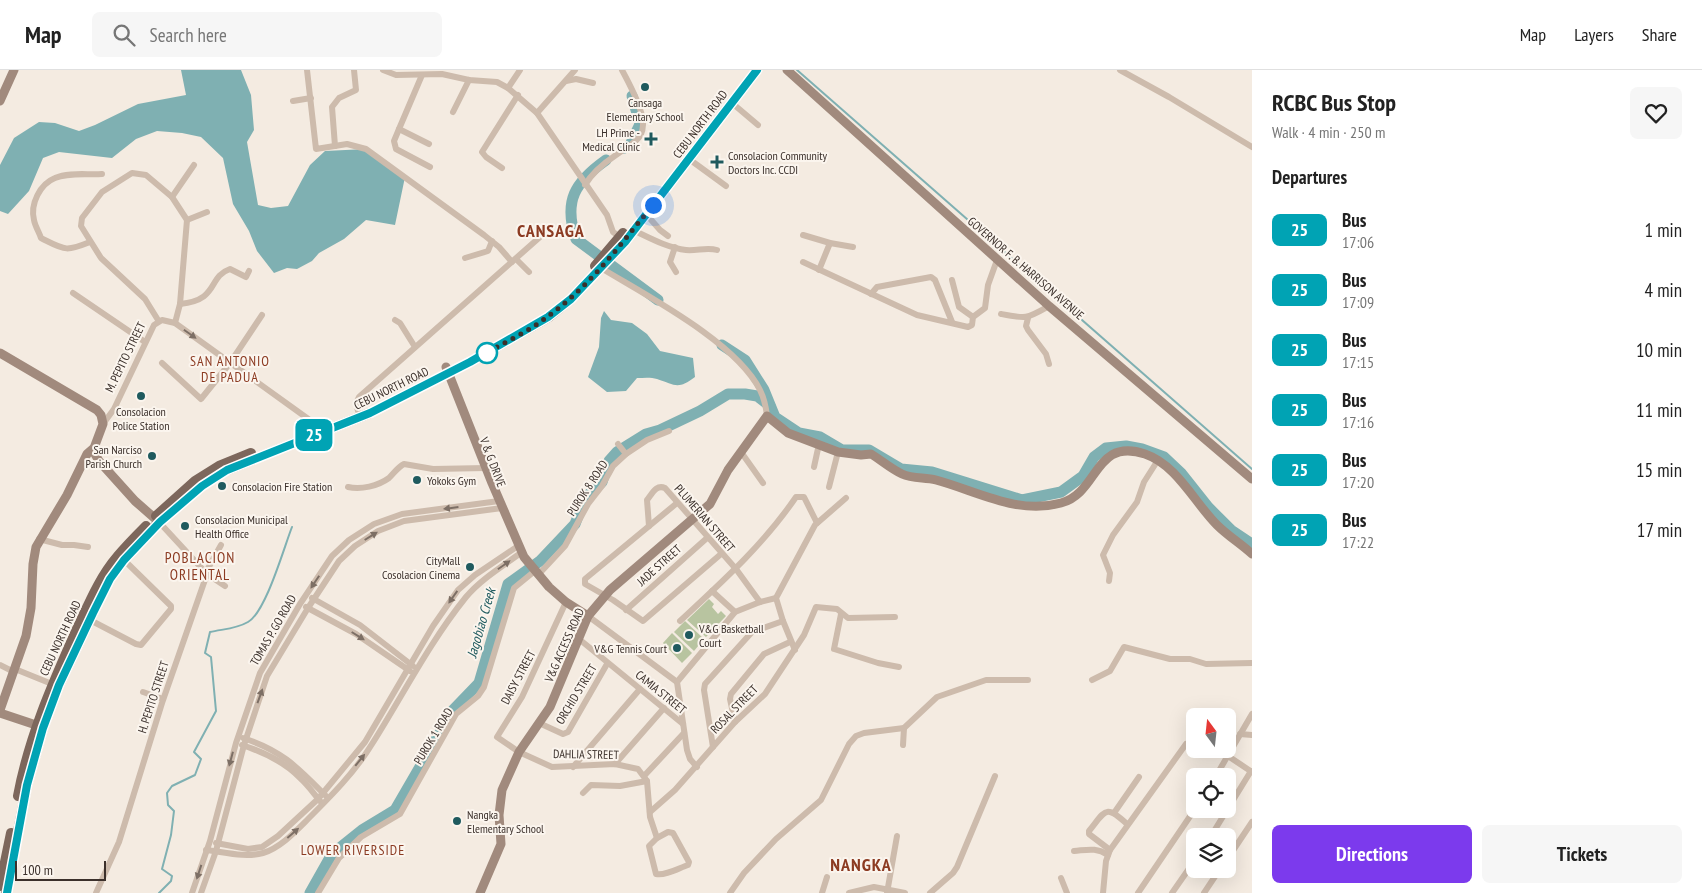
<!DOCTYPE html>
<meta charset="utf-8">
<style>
body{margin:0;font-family:"PT Sans Narrow",sans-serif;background:#f6f6f6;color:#222;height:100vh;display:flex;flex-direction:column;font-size:19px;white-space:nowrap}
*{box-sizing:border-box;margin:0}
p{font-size:16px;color:#767676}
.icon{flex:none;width:28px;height:28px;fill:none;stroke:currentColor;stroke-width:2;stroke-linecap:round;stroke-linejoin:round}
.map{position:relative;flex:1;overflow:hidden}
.panel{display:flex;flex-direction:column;background:#fff;width:450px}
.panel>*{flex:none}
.badge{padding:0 10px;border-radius:8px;font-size:18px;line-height:32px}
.needle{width:32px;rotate:345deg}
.buttons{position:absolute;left:1186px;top:638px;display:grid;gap:10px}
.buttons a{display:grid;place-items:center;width:50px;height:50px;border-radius:8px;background:#fff;box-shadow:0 5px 20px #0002;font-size:25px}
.scale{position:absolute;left:15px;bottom:12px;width:91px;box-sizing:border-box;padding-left:5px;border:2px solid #3b302b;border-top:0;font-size:14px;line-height:18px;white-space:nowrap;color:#3b302b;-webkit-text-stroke:4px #fbf5ee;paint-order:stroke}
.you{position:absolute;width:25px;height:25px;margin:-12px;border:4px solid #fff;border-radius:50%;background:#1a73e8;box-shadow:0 0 0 8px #1a73e833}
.map>.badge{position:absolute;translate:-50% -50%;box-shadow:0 0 0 2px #fff}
h2{padding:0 20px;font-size:19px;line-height:45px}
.round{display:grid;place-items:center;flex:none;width:52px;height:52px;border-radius:8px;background:#f6f6f6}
.overview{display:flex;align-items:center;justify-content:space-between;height:85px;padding:0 20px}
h1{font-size:24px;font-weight:700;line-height:38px}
.primary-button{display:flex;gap:10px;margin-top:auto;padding:10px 20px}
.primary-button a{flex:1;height:58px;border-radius:8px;background:#7c3aed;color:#fff;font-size:20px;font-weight:700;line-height:58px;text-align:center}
.primary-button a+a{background:#f6f6f6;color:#222}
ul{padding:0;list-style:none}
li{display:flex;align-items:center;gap:15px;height:60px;padding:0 20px}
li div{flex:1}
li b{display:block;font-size:19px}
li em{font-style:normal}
li .badge{min-width:55px;font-weight:700;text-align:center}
header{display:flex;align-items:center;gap:30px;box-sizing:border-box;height:70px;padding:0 25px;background:#fff;border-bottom:1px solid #e0e0e0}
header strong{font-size:24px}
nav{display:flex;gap:28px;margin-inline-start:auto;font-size:18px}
.search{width:350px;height:45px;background:#f6f6f6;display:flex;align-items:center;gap:12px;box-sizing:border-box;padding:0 18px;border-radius:8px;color:#767676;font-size:19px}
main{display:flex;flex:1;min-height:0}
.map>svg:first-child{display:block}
.green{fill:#b8c4a0}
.water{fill:#7fb0b2}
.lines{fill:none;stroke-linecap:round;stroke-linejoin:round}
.stream{stroke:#7fb0b2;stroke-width:2}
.river{stroke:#7fb0b2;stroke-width:11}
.street{stroke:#cdbbac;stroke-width:6}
.secondary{stroke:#a18a7d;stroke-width:9}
.primary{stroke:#7d675c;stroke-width:10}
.oneway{fill:#7d6f65}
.line-casing{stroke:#fff;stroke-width:11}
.line{stroke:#00a3b4;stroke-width:8}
.walk{stroke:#3b302b;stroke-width:5;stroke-dasharray:0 9}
.poi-dot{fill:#1f5a5e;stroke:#fbf5ee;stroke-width:2}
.stop-dot{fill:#fff;stroke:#00a3b4;stroke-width:2.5}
.labels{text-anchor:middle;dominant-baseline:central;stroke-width:4;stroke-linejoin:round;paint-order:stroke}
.poi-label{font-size:12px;fill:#3b302b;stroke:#fbf5ee;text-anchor:start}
.street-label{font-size:12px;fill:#3b302b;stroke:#fbf5ee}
.neighbourhood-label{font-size:14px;letter-spacing:1px;fill:#8c3b22;stroke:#fbf5ee}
.water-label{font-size:14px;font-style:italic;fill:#1f5a5e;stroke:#fbf5ee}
.quarter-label{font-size:15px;letter-spacing:1px;fill:#8c3b22;stroke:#fbf5ee}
.district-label{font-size:18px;font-weight:bold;letter-spacing:1px;fill:#8c3b22;stroke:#fbf5ee}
</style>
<header>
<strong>Map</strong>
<div class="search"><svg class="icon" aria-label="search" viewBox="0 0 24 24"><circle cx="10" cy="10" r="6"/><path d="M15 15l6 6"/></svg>Search here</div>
<nav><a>Map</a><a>Layers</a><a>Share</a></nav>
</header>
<main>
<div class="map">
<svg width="1252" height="823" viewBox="0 0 1252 823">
<rect width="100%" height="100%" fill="#f4ebe1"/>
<g class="green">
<path d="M709,529l5,5 -2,3 6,7 3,-3 5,5 -20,21 -19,-17z"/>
<path d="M685,551l19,18 -10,12 -20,-19z"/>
<path d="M672,563l20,20 -10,10 -19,-20z"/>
</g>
<g class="water">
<path d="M181,0h60l10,25 3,35 -7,12 11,63 13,3 17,-2 22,-41 15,-14 41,-2 39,28 -10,48 -29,-5 -22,19 -25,14 -7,8 -15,8 -10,-1 -13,5 -17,-22 -8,-20 -16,-27 -10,-46 -22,-21 -19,-4 -25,-2 -21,8 -24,19 -53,-6 -16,6 -14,33 -21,23 -8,-3v-46l14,-27 25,-16 16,1 24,8 16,-6 43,-21 48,-9z"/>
<path d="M604,241l7,9 21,3 15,11 13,17 33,7 2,19c-17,13 -20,8 -38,2 -6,-2 -14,-1 -20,-1l-11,13 -19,1 -19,-15 11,-30 2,-29z"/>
</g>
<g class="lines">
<g class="stream">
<path d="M797,0l455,399"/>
<path d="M159,823l12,-12 1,-5 -10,-7 9,-34 3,-24 -6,-6 -1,-12 5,-7 23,-11 6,-16 -7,-7 22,-41 -5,-54 -6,-4 5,-21c13,-3 26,-3 38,-10 18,-10 36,-75 44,-95"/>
</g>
<g class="river">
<path d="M624,78l6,-3 10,-21 -8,-28"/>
<path d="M606,90c-31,22 -43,41 -30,79l82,61"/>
<path d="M722,275l23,15 19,30 11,27 24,16 21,4 22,13h27l32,19 31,3 90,28 39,-8 22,-16 11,-19 12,-9 20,-2 16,3 22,8 17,16 27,34 23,23 21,14"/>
<path d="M310,823l22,-39 30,-24 33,-20 58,-100 26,-27 29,-99 32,-23 35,-37 10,-26 17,-16 7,-21 8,-9 29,-18 14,-4 40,-19 28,-17h17l12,2 13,10"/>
</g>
<g class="street">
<path d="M307,0l9,79 31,-5 19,5 118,86 15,12 13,15"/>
<path d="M383,0l13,5 46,-1 27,6 28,2 11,6 29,25 70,102 6,17 7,5"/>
<path d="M1120,0l49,27 83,50"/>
<path d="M422,5l-23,54 30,15"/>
<path d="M566,11l10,-2 17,4"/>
<path d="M508,18l12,-18"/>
<path d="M293,31l18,-3"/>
<path d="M732,33l26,22"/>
<path d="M453,42l16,-32"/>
<path d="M537,43l38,-43"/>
<path d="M399,59l-5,12 2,8 34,18"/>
<path d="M335,76l-3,-39 7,-9 17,-8 -2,-20"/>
<path d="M689,89l37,27"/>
<path d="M502,98l-16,-11 -4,-5 36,-57"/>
<path d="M585,115c7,-12 19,-22 31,-30 18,-13 34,-17 24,-46 -4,-13 -11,-26 -18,-39"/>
<path d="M172,127l22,-32"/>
<path d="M646,144l14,16 8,6"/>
<path d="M187,150l20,-8"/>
<path d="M633,160c17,8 35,18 53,20 11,1 21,-3 31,0"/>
<path d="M803,165l27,8 23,4"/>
<path d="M90,172c-25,10 -25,8 -49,-4 -2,-6 -6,-12 -7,-18 -4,-16 6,-36 21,-42 14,-6 32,-3 47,-4"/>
<path d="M675,177l-5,15 6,10"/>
<path d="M465,188l23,-7 4,-10"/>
<path d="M516,189l13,13"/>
<path d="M803,192l114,53 51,12 4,-2 1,-8 12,-9 3,-23 9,-25"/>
<path d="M601,198c46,28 135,74 159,122 4,8 6,17 7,26"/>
<path d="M819,200l11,-27"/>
<path d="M952,210l7,27 14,10"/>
<path d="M73,223l72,49"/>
<path d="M871,224l6,-7 54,-10 4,3 17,42"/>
<path d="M180,234c40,-4 27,-27 50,-35l16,8 3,-6"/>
<path d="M1001,244c26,5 25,5 48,-8"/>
<path d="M1028,248l-2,8 2,4 18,24 3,10"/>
<path d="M158,250l-13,-21 -44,-41 -20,-32 1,-8 20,-26 30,-19 14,2 26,22 15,23 -7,84 -5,19"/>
<path d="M395,250l5,3 15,24"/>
<path d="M162,293l39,36 29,-36 32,-48"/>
<path d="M358,341l-2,-8 3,-6 190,-168"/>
<path d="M103,354l11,-15 40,-84 8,-5 13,3 150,108"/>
<path d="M618,374l8,10"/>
<path d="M741,382l22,31"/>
<path d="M814,397l5,-23"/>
<path d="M348,417c13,3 30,-1 41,-9 5,-5 9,-11 15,-14l29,5 53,-1"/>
<path d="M829,417l9,-35"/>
<path d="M677,433l-92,76v5l28,16 30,21 78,-67"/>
<path d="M159,452l48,52 18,12"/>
<path d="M649,456l-2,-26c5,-6 9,-16 18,-12l71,81 24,33"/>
<path d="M39,469l23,6h12l14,2"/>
<path d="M206,502l15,-27"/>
<path d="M539,504l26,-28 23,-42 14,-18 11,-20 13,-12 21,-14 22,-9"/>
<path d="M1109,511l1,-8 -7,-18 10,-20 24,-33 7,-20 14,-22"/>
<path d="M712,521l23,21"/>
<path d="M312,528l48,27 53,41"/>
<path d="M566,532l-44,95 -25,40 22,15 33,15 63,-3 23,5 9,12 3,36 7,21"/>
<path d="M306,537l50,27 54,37"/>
<path d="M626,540l81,-72"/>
<path d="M841,544l-7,35 44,14 21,4"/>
<path d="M588,546l89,66"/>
<path d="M90,550l46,24 5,1 30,-36v-3l-47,-46"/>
<path d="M680,551c42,-39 84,-77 116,-124h8l13,26"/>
<path d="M579,569l104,85"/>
<path d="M795,580l-12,-29 -7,-23 39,-73 31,-27"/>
<path d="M0,595l14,7"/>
<path d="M15,599l37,15"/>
<path d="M1092,610l18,-9 14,-24 46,12h20l16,5 46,-1"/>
<path d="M143,622l20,7"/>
<path d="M735,652l-5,-23 1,-5 33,-40 26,-12"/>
<path d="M539,653l24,11 5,-2 39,-68"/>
<path d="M1240,664l12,1"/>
<path d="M243,668c40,13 55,30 83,58"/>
<path d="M242,675c21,7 42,16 58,33 8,7 14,16 21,24"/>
<path d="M903,675l1,-17"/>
<path d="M713,677l-9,-57 1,-6 47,-52 31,-11"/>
<path d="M1228,686l24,16"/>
<path d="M615,694l49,-56"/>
<path d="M573,697l67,-78"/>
<path d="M697,697l-7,-8 -3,-9 -10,-68 58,-70 25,-10 16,-4"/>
<path d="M644,706l40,-43"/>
<path d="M1216,706l36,-62"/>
<path d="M583,723l8,-8 29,1 27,-5"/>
<path d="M650,742l25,-22 60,-68 30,-28 39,-59 12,-28 21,2 11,9 47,-1"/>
<path d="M1114,743l25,-36"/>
<path d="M1127,754c-22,-20 -21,-14 -38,7v3l21,16 76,-106"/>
<path d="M668,762l5,1 16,29 -1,3c-9,3 -23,11 -32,9l-7,-28 8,-8z"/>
<path d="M1211,766l40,-65"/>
<path d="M216,773l32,6 14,-2 16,-11 40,-37 47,-57 68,-116 25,-36 17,-15 43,-29"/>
<path d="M206,780c18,2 39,8 57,3 17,-5 32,-21 45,-34 23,-23 47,-47 64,-75 31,-49 57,-101 94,-147 15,-18 37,-31 56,-45"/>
<path d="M1074,781c13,-1 22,-4 34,4"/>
<path d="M1228,788l24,-36"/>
<path d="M1061,808l6,15"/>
<path d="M96,823l23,-51 43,-139 45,-129"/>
<path d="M192,823l18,-52 26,-98 24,-70 40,-69 32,-48 17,-16 25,-16 28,-10 97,-13"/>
<path d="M201,823l15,-42 28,-106 23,-69 41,-68 31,-47 16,-15 23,-15 26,-10 98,-13"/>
<path d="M318,823l21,-35 22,-21 39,-23 56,-100 22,-18 6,-9 30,-99 22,-18"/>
<path d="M730,823l14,-20 32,-34 45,-39 28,-56 7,-8 8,-3 40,-5 33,-31 49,-17h42"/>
<path d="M822,823l5,-16"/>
<path d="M849,823l25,-6 31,6"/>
<path d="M887,823l10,-57"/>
<path d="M930,823l23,-20 4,-6 38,-91"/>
<path d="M1103,823l3,-32 4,-11"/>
<path d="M1138,823l57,-84"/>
<path d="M1172,823l23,-33"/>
<path d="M1204,823l16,-24"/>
</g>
<g class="secondary">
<path d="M787,0l262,236 203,173"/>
<path d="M0,31l14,-31"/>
<path d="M0,283l97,57 4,5 2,9 -9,24 -7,6 -20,41 -31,52 -3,17 -2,44 -5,28 -26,74"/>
<path d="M446,297l46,116 32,74 25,30 17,15 22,14"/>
<path d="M94,378l1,6 4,7 36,40 24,21"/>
<path d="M0,643l42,14"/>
<path d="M480,823l21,-49 -2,-29 3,-25 17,-38 31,-45 38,-91 22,-26 100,-86 18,-34 39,-54 21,17 50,19 23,3 10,-1c10,6 20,15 31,20 11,5 23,3 34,6 41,11 81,35 125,23 38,-10 33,-66 84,-49 32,11 49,48 72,71 11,11 23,18 35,29"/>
</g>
<g class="primary">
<path d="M595,196l28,-33"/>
<path d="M156,446l39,-35 24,-15 32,-13"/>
<path d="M18,726c11,-59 34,-111 58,-165 12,-25 23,-53 41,-74 9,-11 19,-21 29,-31"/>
<path d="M0,816l11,-53"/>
<path d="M6,823l21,-108 16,-57 16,-43 34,-72 17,-34 14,-19 35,-38 43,-36 25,-16 143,-57 100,-51 79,-45 22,-18 54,-57 132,-172"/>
</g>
</g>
<defs><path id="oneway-solid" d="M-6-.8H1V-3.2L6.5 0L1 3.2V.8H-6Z" transform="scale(1.25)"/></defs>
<g class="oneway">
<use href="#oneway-solid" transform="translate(190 264) rotate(35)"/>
<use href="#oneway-solid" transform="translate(451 438) rotate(173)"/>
<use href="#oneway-solid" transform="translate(371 466) rotate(-32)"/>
<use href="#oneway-solid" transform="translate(504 495) rotate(-35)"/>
<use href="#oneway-solid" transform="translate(315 512) rotate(124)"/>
<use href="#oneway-solid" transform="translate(453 527) rotate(125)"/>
<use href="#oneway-solid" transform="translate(358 566) rotate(32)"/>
<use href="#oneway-solid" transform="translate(260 626) rotate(-70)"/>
<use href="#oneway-solid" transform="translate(231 689) rotate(105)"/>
<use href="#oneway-solid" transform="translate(360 690) rotate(-51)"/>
<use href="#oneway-solid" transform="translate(293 763) rotate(-41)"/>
<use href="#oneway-solid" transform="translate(199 802) rotate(108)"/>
</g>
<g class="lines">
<g class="line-casing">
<path id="line" d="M7,823l20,-108 16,-57 16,-43 34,-72 17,-34 14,-19 36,-38 42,-36 25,-16 143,-57 100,-51 78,-45 23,-18 54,-57 132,-172"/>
</g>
<use href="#line" class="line"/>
<path class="walk" d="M487,283l-3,1c21,-12 44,-22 63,-37 43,-31 73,-72 106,-112"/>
</g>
<g class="poi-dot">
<circle cx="645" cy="17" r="5"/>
<path d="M648.5 61.5h5v5h5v5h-5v5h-5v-5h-5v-5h5z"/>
<path d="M714.5 84.5h5v5h5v5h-5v5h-5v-5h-5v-5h5z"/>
<circle cx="141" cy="326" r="5"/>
<circle cx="152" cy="386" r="5"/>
<circle cx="417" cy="410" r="5"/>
<circle cx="222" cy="416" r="5"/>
<circle cx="185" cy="456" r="5"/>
<circle cx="470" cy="497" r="5"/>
<circle cx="689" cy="565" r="5"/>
<circle cx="677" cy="578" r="5"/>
<circle cx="457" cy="751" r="5"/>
</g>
<circle class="stop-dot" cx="487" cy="283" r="10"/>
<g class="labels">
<g class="poi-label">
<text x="645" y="32" text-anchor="middle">Cansaga<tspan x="645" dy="14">Elementary School</tspan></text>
<text x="640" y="62" text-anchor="end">LH Prime -<tspan x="640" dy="14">Medical Clinic</tspan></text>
<text x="728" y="85">Consolacion Community<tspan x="728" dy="14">Doctors Inc. CCDI</tspan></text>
<text x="141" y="341" text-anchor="middle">Consolacion<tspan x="141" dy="14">Police Station</tspan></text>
<text x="142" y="379" text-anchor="end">San Narciso<tspan x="142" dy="14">Parish Church</tspan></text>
<text x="427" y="410">Yokoks Gym</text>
<text x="232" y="416">Consolacion Fire Station</text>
<text x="195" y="449">Consolacion Municipal<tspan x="195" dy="14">Health Office</tspan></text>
<text x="460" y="490" text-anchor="end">CityMall<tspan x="460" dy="14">Cosolacion Cinema</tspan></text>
<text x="699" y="558">V&amp;G Basketball<tspan x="699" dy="14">Court</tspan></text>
<text x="667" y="578" text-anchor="end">V&amp;G Tennis Court</text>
<text x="467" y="744">Nangka<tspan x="467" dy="14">Elementary School</tspan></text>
</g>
<g class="street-label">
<text transform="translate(700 54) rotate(-53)">CEBU NORTH ROAD</text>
<text transform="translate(1026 198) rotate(41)">GOVERNOR F. B. HARRISON AVENUE</text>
<text transform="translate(125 287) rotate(-64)">M. PEPITO STREET</text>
<text transform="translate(391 318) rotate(-26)">CEBU NORTH ROAD</text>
<text transform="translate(493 392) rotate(69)">V &amp; G DRIVE</text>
<text transform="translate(587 418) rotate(-57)">PUROK 8 ROAD</text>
<text transform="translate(705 448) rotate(49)">PLUMERIAN STREET</text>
<text transform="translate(659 495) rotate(-42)">JADE STREET</text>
<text transform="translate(273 560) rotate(-60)">TOMAS P. GO ROAD</text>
<text transform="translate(60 568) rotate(-65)">CEBU NORTH ROAD</text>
<text transform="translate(564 575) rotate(-66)">V&amp;G ACCESS ROAD</text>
<text transform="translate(518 607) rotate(-62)">DAISY STREET</text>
<text transform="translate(661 622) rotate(39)">CAMIA STREET</text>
<text transform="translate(576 624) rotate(-59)">ORCHID STREET</text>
<text transform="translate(153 627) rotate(-72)">H. PEPITO STREET</text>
<text transform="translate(734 639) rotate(-46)">ROSAL STREET</text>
<text transform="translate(433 666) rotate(-59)">PUROK 1 ROAD</text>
<text transform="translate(586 684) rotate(1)">DAHLIA STREET</text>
</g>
<g class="neighbourhood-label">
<text x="230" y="291">SAN ANTONIO<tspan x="230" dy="16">DE PADUA</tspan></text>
<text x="353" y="780">LOWER RIVERSIDE</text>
</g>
<g class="water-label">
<text transform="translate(481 553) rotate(-74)">Jagobiao Creek</text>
</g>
<g class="quarter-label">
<text x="200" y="487">POBLACION<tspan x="200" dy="17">ORIENTAL</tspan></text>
</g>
<g class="district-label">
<text x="551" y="160">CANSAGA</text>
<text x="861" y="794">NANGKA</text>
</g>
</g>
</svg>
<div class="buttons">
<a><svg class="needle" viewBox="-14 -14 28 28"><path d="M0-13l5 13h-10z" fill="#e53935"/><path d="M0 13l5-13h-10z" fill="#767676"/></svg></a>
<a><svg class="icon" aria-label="locate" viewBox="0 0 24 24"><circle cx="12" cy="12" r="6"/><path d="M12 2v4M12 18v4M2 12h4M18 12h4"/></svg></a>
<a><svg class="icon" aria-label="layers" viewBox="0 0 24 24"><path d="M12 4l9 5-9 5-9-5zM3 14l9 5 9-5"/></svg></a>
</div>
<div class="scale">100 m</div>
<div class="you" style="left:653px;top:135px"></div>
<b class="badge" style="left:314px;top:365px;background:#00a3b4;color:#fff">25</b>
</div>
<section class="panel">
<div class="overview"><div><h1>RCBC Bus Stop</h1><p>Walk · 4 min · 250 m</p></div><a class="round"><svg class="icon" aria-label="heart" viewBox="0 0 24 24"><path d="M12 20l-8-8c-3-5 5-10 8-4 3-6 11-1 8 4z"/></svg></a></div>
<h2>Departures</h2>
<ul>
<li><span class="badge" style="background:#00a3b4;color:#fff">25</span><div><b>Bus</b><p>17:06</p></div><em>1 min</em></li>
<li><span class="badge" style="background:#00a3b4;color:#fff">25</span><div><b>Bus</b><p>17:09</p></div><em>4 min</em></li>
<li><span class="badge" style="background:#00a3b4;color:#fff">25</span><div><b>Bus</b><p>17:15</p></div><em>10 min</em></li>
<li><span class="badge" style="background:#00a3b4;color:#fff">25</span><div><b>Bus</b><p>17:16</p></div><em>11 min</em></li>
<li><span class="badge" style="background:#00a3b4;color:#fff">25</span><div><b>Bus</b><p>17:20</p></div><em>15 min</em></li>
<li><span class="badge" style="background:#00a3b4;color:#fff">25</span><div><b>Bus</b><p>17:22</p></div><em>17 min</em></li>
</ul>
<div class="primary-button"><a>Directions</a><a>Tickets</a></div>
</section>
</main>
